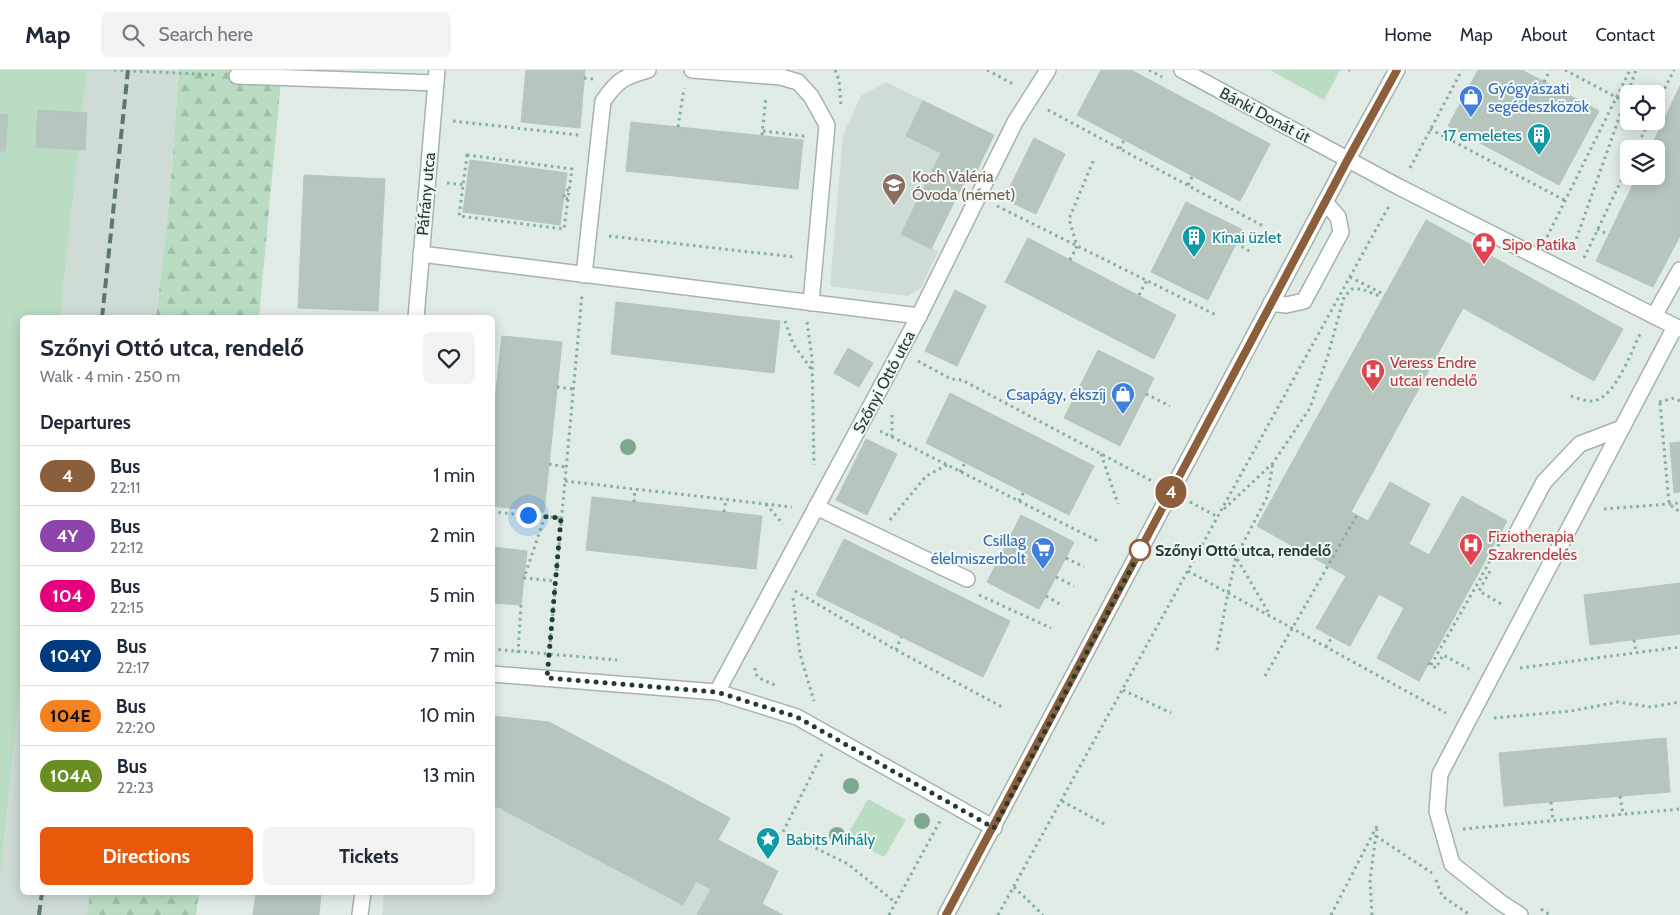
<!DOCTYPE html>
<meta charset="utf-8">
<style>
body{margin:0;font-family:Cabin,sans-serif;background:#f2f2f3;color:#1f2937;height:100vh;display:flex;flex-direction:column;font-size:19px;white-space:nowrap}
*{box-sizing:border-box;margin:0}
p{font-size:16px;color:#747a83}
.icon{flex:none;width:28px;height:28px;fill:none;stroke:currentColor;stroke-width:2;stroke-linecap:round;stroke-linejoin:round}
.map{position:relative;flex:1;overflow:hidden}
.side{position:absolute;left:20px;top:245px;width:475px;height:580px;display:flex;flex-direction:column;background:#fff;border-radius:8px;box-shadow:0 2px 12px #0003}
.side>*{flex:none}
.badge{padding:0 10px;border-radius:16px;font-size:18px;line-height:32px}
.controls{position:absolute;left:1620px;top:15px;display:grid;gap:10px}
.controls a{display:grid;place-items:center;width:45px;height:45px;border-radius:8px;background:#fff;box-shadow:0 2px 12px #0003;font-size:25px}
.you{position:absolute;width:25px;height:25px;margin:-12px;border:4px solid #fff;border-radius:50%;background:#1a73e8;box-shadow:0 0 0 8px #1a73e833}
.map>.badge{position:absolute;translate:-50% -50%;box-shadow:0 0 0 2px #fff}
h2{padding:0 20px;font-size:19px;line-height:45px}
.round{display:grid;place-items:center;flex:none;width:52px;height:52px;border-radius:8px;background:#f2f2f3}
.head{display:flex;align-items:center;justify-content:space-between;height:85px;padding:0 20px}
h1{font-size:24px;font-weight:700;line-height:38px}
.cta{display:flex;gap:10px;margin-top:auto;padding:10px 20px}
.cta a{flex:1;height:58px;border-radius:8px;background:#ea580c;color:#fff;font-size:20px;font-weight:700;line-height:58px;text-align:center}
.cta a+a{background:#f2f2f3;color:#1f2937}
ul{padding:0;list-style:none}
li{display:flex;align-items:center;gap:15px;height:60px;padding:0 20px;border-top:1px solid #e0e1e3}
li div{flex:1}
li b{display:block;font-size:19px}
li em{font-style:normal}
li .badge{min-width:55px;font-weight:700;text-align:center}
header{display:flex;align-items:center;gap:30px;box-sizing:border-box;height:70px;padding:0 25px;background:#fff;border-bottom:1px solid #e0e1e3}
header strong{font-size:24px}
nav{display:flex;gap:28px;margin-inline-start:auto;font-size:18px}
.search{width:350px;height:45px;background:#f2f2f3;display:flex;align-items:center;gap:12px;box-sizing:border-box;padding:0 18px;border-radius:8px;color:#747a83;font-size:19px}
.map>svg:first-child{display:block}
.built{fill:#cfdbd5}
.green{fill:#badcc2}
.forest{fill:url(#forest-firs)}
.building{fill:#b6c6bf;stroke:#b4c5bd}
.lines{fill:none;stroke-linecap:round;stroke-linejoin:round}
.minor-casing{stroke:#a4b3ad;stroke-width:18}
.path{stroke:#82ae9f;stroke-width:3;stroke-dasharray:2.5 4;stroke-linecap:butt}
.minor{stroke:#fff;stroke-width:15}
.rail{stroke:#5c776f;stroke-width:4;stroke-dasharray:10 5;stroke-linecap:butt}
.tree{fill:#7ea88d}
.line-casing{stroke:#fff;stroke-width:11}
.line{stroke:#8b5e3c;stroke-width:8}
.walk{stroke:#223c34;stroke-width:5;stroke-dasharray:0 9}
.stop-dot{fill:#fff;stroke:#8b5e3c;stroke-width:2.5}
.labels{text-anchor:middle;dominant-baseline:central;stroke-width:4;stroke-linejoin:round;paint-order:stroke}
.shop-label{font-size:16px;fill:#366cbe;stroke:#f1f8f4;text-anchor:end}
.street-label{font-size:16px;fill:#223c34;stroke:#f1f8f4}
.culture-label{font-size:16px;fill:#0d838f;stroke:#f1f8f4;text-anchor:start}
.education-label{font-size:16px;fill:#785e54;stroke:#f1f8f4;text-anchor:start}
.health-label{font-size:16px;fill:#be3a42;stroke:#f1f8f4;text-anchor:start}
.stop-label{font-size:16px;font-weight:bold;fill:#223c34;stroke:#f1f8f4;text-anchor:start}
</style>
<header>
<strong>Map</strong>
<div class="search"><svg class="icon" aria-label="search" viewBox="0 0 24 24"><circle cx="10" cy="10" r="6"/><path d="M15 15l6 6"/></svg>Search here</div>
<nav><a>Home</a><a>Map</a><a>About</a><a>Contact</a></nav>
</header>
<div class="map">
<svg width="1680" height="845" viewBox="0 0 1680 845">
<defs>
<pattern id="forest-firs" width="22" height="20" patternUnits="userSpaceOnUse" patternTransform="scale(1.25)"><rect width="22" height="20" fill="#badcc2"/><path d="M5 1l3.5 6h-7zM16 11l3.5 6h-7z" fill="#a0bea7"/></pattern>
</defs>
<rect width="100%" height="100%" fill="#e1ebe6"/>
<g class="built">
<path d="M87,0h92l-9,125 -14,122 -96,1z"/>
<path d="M886,12l108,53 -20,42 -7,-3 -35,74 6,4 -17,36 -13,8 -78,-10 13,-151 18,-39z"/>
<path d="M22,599v223l68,1 -3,22h-87v-36z"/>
<path d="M493,646l56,6 181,96 -12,22 60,31 -16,33 21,11h-401l2,-22 108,-1z"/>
</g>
<g class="green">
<path d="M0,0h87l-27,247 -38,1v351l-22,210z"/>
<path d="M1270,0h70l-16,30z"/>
<path d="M868,729l38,21 -22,37 -37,-21z"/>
</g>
<g class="forest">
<path d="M179,0h103l-23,247 -103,1 14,-123z"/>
<path d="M90,823v-1l109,1 -3,22h-109z"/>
</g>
<g class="building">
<path d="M526,0h59l-5,58 -59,-6z"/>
<path d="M1101,0h30l139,74 -30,57 -163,-86z"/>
<path d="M1478,0h44l77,41 -40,74 -111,-59z"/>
<path d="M1680,16v150l-27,51 -57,-26 41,-85h19v-27h-6z"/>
<path d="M923,31l71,34 -20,42 -6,-3 -37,75 -30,-15 40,-81 -35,-17z"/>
<path d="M38,40l49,3 -2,37 -49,-3z"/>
<path d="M0,44l8,1 -3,36h-5z"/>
<path d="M631,52l172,18 -5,49 -172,-18z"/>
<path d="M1034,68l31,16 -29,60 -32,-15z"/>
<path d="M470,90l97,13 -7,52 -97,-13z"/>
<path d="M304,105l81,4 -7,132 -80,-3z"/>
<path d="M1186,132l57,28 -35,70 -57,-28z"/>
<path d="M1426,150l197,109 -29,52 -131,-73 -112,204 17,9 22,-39 40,22 -21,40 20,11 33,-59 45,25 -88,160 -42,-23 27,-50 -25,-14 -29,52 -18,-9 -16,-9 30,-52 -89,-50z"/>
<path d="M1028,168l148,77 -22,44 -149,-77z"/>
<path d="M955,220l31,16 -29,60 -32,-15z"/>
<path d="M616,232l164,19 -6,52 -163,-19z"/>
<path d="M502,266l60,6 -18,170 -52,-6v-79z"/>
<path d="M848,278l25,15 -14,24 -25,-14z"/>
<path d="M1098,280l56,28 -34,68 -56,-28z"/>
<path d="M950,323l144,73 -25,49 -143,-72z"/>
<path d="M866,369l31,15 -30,61 -31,-15z"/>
<path d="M1680,372v50l-6,1 -4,-50z"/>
<path d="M592,427l170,19 -6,53 -170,-19z"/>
<path d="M1021,445l53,27 -35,67 -52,-27z"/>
<path d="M844,469l166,82 -27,56 -167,-82z"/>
<path d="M492,477l35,4 -6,54 -29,-2z"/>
<path d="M1680,513v51l-90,11 -6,-50z"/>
<path d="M492,646l57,6 181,96 -12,22 60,31 -16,33 21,11h-86l14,-26 -15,-8 -13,24 -181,-96 1,-1 -11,-2z"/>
<path d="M1666,668l4,54 -166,14 -5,-53z"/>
<path d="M256,822h65l-2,23h-66z"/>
</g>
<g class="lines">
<g class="minor-casing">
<g id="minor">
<path d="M692,0l89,7 17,5 13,14 16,29 -16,178"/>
<path d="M1182,0l217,117 281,142"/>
<path d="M237,6l199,7"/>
<path d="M421,184l498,62"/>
<path d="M584,205l19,-174c15,-21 20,-24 45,-31"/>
<path d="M1271,233l15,2 18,-4 37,-69 -3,-15 -13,-15"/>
<path d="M1654,246l26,-46"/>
<path d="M416,248l21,-248"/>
<path d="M816,437l151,72"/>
<path d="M1517,463l27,-51 36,-38 42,-16"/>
<path d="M492,604l225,18 80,25 197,111"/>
<path d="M717,622l202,-376 96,-194 33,-52"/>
<path d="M360,845l3,-23"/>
<path d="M946,845l402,-756 49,-89"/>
<path d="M1520,845l-20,-13 -48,-38 -15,-53 3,-37 235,-447"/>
</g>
</g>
<g class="path">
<path d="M114,0l102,5"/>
<path d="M835,0l4,10 2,25"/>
<path d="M987,0l28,15"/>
<path d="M1149,0l13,7"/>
<path d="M1349,0l1,1"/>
<path d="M1565,0l64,34"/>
<path d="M584,8l10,1"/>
<path d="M1544,12l6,-12"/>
<path d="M1656,36l18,-36"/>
<path d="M1048,40l217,117"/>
<path d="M453,51l126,14"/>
<path d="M678,57l6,-39"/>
<path d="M1430,59l136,72"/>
<path d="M763,61l41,5 2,-1"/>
<path d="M762,65l4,-38"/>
<path d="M1638,73l12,6"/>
<path d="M1120,79l4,-9"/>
<path d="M1636,79l13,-28"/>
<path d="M467,85l105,14 -8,60 -105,-13z"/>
<path d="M1410,98l52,-98"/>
<path d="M447,113l19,2"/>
<path d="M1188,115l4,-8"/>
<path d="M568,119l-5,9 6,1"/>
<path d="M997,136l221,110"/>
<path d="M1597,159l12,6"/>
<path d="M609,166l185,21"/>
<path d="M1547,167l83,-167"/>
<path d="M1236,173l15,9"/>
<path d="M1572,181l64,-181"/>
<path d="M1584,188l45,-94"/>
<path d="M1070,190l7,-14 -8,-27 25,-60"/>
<path d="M1350,207l35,18"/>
<path d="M1139,225l8,-15"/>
<path d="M785,251l8,23 19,26"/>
<path d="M807,252l5,36 2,107"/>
<path d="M918,291l33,18 11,1 192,102"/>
<path d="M557,317l16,2"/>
<path d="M1146,324l24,12"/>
<path d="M1571,326c7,2 16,6 23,5 22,-5 37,-49 47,-69"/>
<path d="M1659,332l15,-4 6,3"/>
<path d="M1660,333l9,101 11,8"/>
<path d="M880,361l218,110"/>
<path d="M892,367v-24"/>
<path d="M1101,384l17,50"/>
<path d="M549,394l17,3"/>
<path d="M960,402l5,-9"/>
<path d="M565,411l227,26"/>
<path d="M1019,431l5,-9"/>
<path d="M634,432l1,-13"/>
<path d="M1190,432l28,15"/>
<path d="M766,434l17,20"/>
<path d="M1224,439l49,-46 37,-55 18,-53 16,-58 8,-8h10l17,7 1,-3"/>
<path d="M1604,439l76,-6"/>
<path d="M492,442l69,6"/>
<path d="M724,442l2,-13"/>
<path d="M545,446l-21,62 31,3"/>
<path d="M890,450l36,-44 21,-11"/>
<path d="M1499,474l-13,24 4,3 -11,20 24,14"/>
<path d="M1236,487l31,-60 6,-34"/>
<path d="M1066,488l18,9"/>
<path d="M1188,501l258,142"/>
<path d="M1056,507l18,9"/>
<path d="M795,521l101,59 108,58"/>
<path d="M979,525l72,33"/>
<path d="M1046,526l17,10"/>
<path d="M793,528l7,56 14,47"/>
<path d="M1634,570l2,13"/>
<path d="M1326,577l6,-10"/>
<path d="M492,579l125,11"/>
<path d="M896,580l5,-13"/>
<path d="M1217,580l11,-57 8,-36 34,58"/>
<path d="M518,583l3,-48"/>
<path d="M549,585l33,-360"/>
<path d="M1428,593l8,5 7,-13 26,14"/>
<path d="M1431,595l52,-91 -4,-3"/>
<path d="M755,598v5l4,5 18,8"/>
<path d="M1520,598l160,-21"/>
<path d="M1265,606l92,-161"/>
<path d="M1123,620l48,23"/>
<path d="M1494,648l77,-7 47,-9 33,5 29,-5"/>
<path d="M822,684l-39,78 65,32 48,39"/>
<path d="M1620,726l3,18"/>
<path d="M1062,731l44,24"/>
<path d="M1551,732l2,18"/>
<path d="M1463,759l217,-20"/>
<path d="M1376,766l56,37"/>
<path d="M1436,810l6,16 28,19"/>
<path d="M1014,817l29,28"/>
<path d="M1541,839l9,6"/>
<path d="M889,845l51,-94"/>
<path d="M998,845l391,-709"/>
<path d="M1331,845l47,-91"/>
<path d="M1372,845l-2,-35 7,-53"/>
</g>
<use href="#minor" class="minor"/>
<g class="rail">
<path d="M102,248l26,-248"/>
<path d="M39,845l3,-23"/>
</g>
</g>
<g class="tree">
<circle cx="628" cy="377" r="8"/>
<circle cx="851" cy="716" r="8"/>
<circle cx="922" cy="751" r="8"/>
<circle cx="837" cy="765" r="8"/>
</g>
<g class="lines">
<g class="line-casing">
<path id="line" d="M946,845l402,-756 49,-89"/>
</g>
<use href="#line" class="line"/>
<path class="walk" d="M528,445l33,3 -14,160 170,14 80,25 197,111 151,-286 -5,8"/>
</g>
<defs>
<g id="shop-pin" transform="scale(1.25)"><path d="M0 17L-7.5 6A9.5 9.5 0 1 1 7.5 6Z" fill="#3f7fe0" stroke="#f1f8f4"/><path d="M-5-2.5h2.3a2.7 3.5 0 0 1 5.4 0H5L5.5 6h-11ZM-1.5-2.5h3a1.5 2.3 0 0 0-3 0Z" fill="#fff"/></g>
<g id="building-pin" transform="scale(1.25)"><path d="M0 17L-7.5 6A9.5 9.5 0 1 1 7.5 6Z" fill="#0f9aa8" stroke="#f1f8f4"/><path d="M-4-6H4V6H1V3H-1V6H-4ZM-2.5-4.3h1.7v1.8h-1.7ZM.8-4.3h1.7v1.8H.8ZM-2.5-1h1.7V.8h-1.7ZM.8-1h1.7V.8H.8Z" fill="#fff"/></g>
<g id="school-pin" transform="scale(1.25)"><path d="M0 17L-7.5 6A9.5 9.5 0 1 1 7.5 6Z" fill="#8d6e63" stroke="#f1f8f4"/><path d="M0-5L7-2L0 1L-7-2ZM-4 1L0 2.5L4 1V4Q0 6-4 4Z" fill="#fff"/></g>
<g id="pharmacy-pin" transform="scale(1.25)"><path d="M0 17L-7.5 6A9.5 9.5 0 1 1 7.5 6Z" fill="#e0444e" stroke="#f1f8f4"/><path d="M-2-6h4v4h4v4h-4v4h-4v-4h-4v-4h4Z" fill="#fff"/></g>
<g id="hospital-pin" transform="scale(1.25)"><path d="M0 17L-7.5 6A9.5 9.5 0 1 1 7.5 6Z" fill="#e0444e" stroke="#f1f8f4"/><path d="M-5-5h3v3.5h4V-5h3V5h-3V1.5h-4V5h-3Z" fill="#fff"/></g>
<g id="supermarket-pin" transform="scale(1.25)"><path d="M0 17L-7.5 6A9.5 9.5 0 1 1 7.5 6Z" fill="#3f7fe0" stroke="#f1f8f4"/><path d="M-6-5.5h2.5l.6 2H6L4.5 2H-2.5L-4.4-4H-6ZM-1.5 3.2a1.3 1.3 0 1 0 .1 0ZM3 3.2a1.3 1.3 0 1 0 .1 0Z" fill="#fff"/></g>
<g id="sight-pin" transform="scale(1.25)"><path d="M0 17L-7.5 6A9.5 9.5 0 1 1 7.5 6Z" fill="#0f9aa8" stroke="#f1f8f4"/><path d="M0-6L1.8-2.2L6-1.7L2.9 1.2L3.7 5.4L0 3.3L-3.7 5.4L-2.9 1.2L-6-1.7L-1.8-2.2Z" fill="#fff"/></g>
</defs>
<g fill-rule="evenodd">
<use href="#shop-pin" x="1471" y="27"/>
<use href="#building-pin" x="1539" y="65"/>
<use href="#school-pin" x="894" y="115"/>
<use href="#building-pin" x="1194" y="167"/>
<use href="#pharmacy-pin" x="1484" y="174"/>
<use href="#hospital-pin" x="1373" y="301"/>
<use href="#shop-pin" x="1123" y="324"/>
<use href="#hospital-pin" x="1471" y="475"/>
<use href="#supermarket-pin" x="1043" y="479"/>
<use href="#sight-pin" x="768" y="769"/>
</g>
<circle class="stop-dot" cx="1140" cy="480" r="10"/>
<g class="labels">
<g class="shop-label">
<text x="1488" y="18" text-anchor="start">Gyógyászati<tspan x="1488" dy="18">segédeszközök</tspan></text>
<text x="1106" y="324">Csapágy, ékszíj</text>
<text x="1026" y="470">Csillag<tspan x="1026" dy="18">élelmiszerbolt</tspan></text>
</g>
<g class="street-label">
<text transform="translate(1265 45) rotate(28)">Bánki Donát út</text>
<text transform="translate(426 124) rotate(-85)">Páfrány utca</text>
<text transform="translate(884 312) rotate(-62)">Szőnyi Ottó utca</text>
</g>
<g class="culture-label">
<text x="1522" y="65" text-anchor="end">17 emeletes</text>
<text x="1212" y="167">Kínai üzlet</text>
<text x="786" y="769">Babits Mihály</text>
</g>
<g class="education-label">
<text x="912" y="106">Koch Valéria<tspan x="912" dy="18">Óvoda (német)</tspan></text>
</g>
<g class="health-label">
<text x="1502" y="174">Sipo Patika</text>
<text x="1390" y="292">Veress Endre<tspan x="1390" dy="18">utcai rendelő</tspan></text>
<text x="1488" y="466">Fiziotherapia<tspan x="1488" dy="18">Szakrendelés</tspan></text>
</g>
<g class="stop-label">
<text x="1155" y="480">Szőnyi Ottó utca, rendelő</text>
</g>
</g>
</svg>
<div class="controls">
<a><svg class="icon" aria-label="locate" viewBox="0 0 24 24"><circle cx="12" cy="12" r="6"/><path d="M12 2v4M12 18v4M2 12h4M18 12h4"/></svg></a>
<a><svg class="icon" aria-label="layers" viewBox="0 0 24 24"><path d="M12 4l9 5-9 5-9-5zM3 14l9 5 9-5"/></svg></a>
</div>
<div class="you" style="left:528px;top:445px"></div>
<b class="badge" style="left:1171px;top:422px;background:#8b5e3c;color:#fff">4</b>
<section class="side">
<div class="head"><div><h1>Szőnyi Ottó utca, rendelő</h1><p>Walk · 4 min · 250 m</p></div><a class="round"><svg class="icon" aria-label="heart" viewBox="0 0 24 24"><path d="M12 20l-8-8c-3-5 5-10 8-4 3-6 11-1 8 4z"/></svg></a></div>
<h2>Departures</h2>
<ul>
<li><span class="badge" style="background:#8b5e3c;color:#fff">4</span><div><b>Bus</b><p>22:11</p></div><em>1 min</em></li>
<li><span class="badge" style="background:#8e44ad;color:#fff">4Y</span><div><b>Bus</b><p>22:12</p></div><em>2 min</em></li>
<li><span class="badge" style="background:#e6007e;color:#fff">104</span><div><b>Bus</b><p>22:15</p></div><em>5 min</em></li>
<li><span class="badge" style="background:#003b80;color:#fff">104Y</span><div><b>Bus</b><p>22:17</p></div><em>7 min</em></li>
<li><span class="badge" style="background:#f58220;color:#111">104E</span><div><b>Bus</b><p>22:20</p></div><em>10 min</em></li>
<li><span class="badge" style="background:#6b8e23;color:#fff">104A</span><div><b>Bus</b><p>22:23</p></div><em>13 min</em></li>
</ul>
<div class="cta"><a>Directions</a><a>Tickets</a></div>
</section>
</div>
